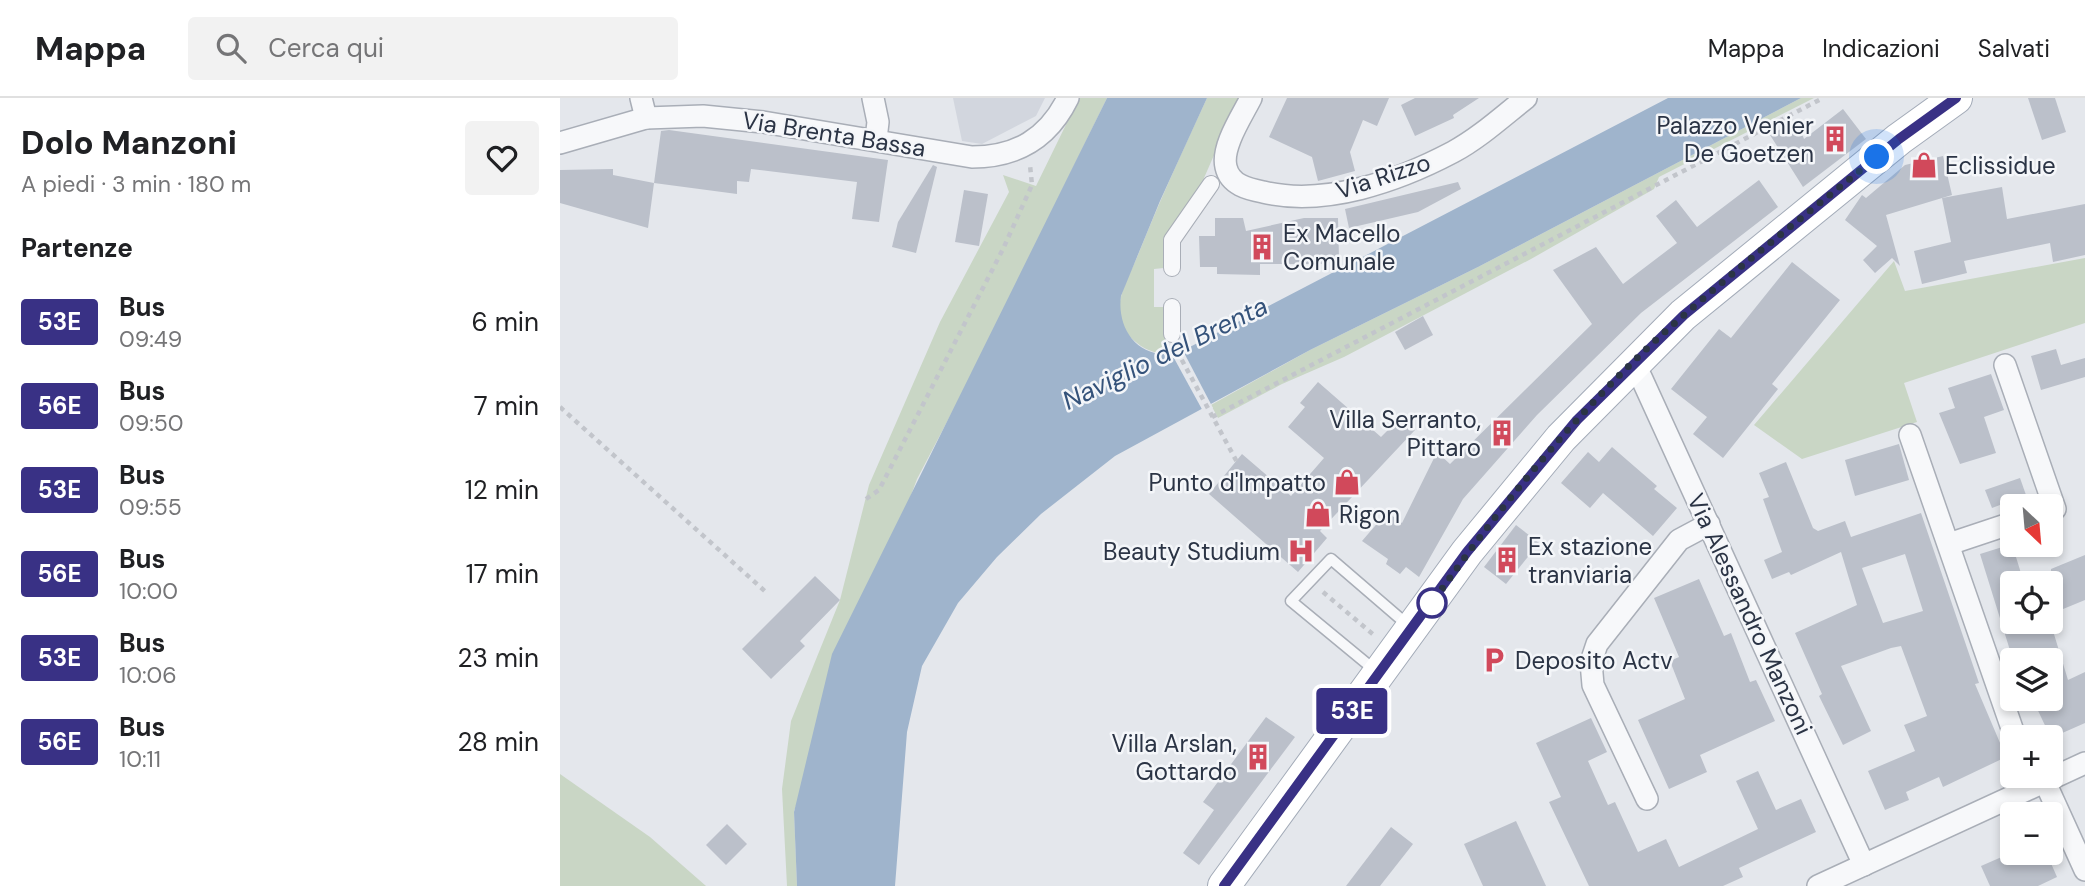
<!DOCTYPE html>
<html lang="it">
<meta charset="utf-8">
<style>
body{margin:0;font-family:"DM Sans",sans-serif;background:#f2f2f2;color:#202124;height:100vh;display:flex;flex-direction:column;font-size:26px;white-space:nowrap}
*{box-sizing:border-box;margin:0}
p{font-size:23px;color:#757577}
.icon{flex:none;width:38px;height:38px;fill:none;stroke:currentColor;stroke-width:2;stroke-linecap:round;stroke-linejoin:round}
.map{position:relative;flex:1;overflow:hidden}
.side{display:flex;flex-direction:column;background:#fff;width:560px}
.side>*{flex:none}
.badge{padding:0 14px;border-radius:5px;font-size:24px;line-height:46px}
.needle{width:46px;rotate:154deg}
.buttons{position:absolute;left:1440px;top:396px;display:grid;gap:14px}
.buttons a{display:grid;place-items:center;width:63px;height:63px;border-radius:7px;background:#fff;box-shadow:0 4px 10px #0003;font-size:35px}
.you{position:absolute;width:35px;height:35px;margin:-18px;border:5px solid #fff;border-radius:50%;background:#1a73e8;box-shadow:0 0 0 10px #1a73e833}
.map>.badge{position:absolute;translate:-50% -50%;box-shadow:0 0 0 4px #fff}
h2{padding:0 21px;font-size:26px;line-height:63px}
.round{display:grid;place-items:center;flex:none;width:74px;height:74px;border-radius:7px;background:#f2f2f2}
.summary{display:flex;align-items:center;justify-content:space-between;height:119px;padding:0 21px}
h1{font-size:33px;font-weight:800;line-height:52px}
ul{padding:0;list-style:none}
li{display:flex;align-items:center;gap:21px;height:84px;padding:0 21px}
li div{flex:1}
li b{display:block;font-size:26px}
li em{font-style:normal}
li .badge{min-width:77px;font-weight:700;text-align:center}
header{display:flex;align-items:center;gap:42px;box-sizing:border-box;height:98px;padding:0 35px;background:#fff;border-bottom:2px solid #e0e0e0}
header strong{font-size:33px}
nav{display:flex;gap:38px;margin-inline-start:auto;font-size:24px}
.search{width:490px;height:63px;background:#f2f2f2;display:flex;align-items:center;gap:18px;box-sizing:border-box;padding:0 24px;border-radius:7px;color:#757577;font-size:26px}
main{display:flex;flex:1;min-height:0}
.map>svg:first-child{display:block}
.built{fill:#d2d6de}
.green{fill:#c9d6c5}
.water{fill:#9fb4cc}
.pier{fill:#e4e7ec}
.building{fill:#bbc0ca;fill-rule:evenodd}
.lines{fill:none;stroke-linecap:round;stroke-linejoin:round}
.service-casing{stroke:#a9aeb7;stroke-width:13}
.pedestrian-casing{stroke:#a9aeb7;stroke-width:18}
.minor-casing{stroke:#a9aeb7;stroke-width:24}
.primary-casing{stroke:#a3abb8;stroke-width:34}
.path{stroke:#c2c5cb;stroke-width:4.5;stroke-dasharray:5 5;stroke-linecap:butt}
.service{stroke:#f7f8fa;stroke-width:10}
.pedestrian{stroke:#f7f8fa;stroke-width:16}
.minor{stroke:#f7f8fa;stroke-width:21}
.primary{stroke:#fff;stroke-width:32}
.line-casing{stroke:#fff;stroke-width:16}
.line{stroke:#393185;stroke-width:10}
.walk{stroke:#2b3445;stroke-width:7;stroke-dasharray:0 12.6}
.stop-dot{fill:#fff;stroke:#393185;stroke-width:3.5}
.labels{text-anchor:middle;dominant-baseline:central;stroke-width:5;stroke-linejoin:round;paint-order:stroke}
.poi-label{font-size:24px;fill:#2b3445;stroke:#f4f6f9;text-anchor:end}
.street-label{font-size:24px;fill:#2b3445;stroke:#f4f6f9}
.water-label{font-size:26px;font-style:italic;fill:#34527a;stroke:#f4f6f9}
</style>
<header>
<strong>Mappa</strong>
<div class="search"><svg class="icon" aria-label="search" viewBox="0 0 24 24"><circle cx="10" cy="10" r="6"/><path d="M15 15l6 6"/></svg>Cerca qui</div>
<nav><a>Mappa</a><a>Indicazioni</a><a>Salvati</a></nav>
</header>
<main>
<section class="side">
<div class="summary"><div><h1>Dolo Manzoni</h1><p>A piedi · 3 min · 180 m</p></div><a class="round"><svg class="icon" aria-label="heart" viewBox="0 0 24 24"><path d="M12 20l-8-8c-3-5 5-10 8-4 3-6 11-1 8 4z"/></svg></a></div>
<h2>Partenze</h2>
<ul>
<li><span class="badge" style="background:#393185;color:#fff">53E</span><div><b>Bus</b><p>09:49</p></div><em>6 min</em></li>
<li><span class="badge" style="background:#393185;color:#fff">56E</span><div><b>Bus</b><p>09:50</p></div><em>7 min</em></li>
<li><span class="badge" style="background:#393185;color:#fff">53E</span><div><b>Bus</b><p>09:55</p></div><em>12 min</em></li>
<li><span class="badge" style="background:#393185;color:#fff">56E</span><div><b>Bus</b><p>10:00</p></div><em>17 min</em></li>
<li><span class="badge" style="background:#393185;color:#fff">53E</span><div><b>Bus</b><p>10:06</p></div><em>23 min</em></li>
<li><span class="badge" style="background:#393185;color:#fff">56E</span><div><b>Bus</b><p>10:11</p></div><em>28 min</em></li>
</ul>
</section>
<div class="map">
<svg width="1525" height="788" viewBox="0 0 1525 788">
<rect width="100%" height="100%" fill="#e4e7ec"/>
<path class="built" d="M393,0h92l-9,18 -54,28 -20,-3z"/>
<g class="green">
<path d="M519,0h28l-126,259 -64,122 -123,332 3,75h-10l-5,-97 9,-68 49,-121 29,-115 71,-163 69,-130 -6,-17 33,11z"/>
<path d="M647,0h32l-42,96 -30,46 -3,28 -10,1v38h13v38l4,8c-22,5 -52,-18 -52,-42 0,-19 12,-39 19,-56 21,-53 45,-105 69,-157z"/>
<path d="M1241,0h13l-155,79 -5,12 -123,70 -187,98 -62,27 -64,34 -7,-13 99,-55 168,-83z"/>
<path d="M1525,160v65l-181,60 13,39 -115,37 -48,-34 140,-164 11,30z"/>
<path d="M0,676l90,63 56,49h-146z"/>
</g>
<path class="water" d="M547,0h100l-47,103 -39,95c-4,28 12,58 44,58 6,0 15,-3 21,-5l482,-251h133l-323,169 -168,83 -195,106 -74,58 -44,43 -39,46 -36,63 -15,66 -12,154h-98l-3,-74 38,-158z"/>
<path class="pier" d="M621,249l32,61 -9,5 -35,-64z"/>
<g class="building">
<path d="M727,0h102l-12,28 -14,-6 -13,32 5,19 -37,10 -6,-24 -43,-20z"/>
<path d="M855,0h64l-26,17 1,3 -39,18 -14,-31z"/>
<path d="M1468,0h27l11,34 -24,8z"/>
<path d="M1283,11l23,30 -63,48 -33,-52 27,-15 7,19z"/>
<path d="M109,32l219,30 -9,62 -27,-3 5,-37 -106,-13 -2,13 -12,-1v13l-83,-11 7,-52z"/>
<path d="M1383,58l9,39 -66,20 14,51 -8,-8 -17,15 -12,-13 14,-14 -32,-26 17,-25 4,3 39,-33z"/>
<path d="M373,67l4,2 -21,86 -24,-6 6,-25z"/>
<path d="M53,71v6l41,8 -6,45 -88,-25v-33z"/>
<path d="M1199,82l19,27 -137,106 -104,102 -74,84 -44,78 -13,-10 -6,7 -14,-10 2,-5 -26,-18 25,-29 15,11 35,-71 13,12 142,-140 -39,-54 43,-23 27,37 54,-41 -21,-27 20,-16 21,27z"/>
<path d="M898,84l3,7 -43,23 -69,16 -4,-19z"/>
<path d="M1442,89l5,32 78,-15v51l-32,7 -3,-19 -86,18 3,12 -45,11 -8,-33 37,-9 -9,-44z"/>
<path d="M404,92l24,4 -9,52 -24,-4z"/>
<path d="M655,120h28l3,13 58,-13h34l1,40 -13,1 -1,5h-65v11l-43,-1v-7h-17l-1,-31h16z"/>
<path d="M1232,164l48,38 -68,84 6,5 -55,69 -30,-24 14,-17 -36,-28 48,-60 12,9z"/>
<path d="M863,218l10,19 -28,15 -10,-18z"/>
<path d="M1496,251l5,16 24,-7v19l-44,13 -10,-34z"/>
<path d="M1431,276l13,36 -20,7 12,36 -36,11 -21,-51 16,-5 -7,-20z"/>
<path d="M758,284l63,55 21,-21 13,14 -95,101 7,7 -29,34 -89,-78 33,-40 49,42 33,-38 -36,-31 17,-20 -5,-4z"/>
<path d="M1339,346l10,36 -54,16 -10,-36z"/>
<path d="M1052,349l45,39 -3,3 23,19 -24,28 -50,-43 -13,15 -29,-25 27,-31 11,10z"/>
<path d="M1226,364l27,66 5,3 27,-10 6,16 70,-24 58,170 -4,1 31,73 -63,30 -4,-10 -33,15 3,8 -24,10 -17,-39 47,-20 -11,-26 23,-9 -26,-70 -10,2 -50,18 30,65 -28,14 -24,-49 3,-2 -27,-61 62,-28 -16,-53 -50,23 -2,-3 -17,7 -8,-19 18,-8 -19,-53 6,-2 -10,-24zM1345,456l18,57 -40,12 -21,-55z"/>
<path d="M1460,380l6,17 -34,13 -7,-18z"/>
<path d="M956,427l23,18 -33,41 -22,-17z"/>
<path d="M1452,446l12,39h-12v48l28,-10h10l18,59 17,-8v51l-34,15 -19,-40h19v-38h-38l-33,-106z"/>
<path d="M1525,457v45l-34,14v-45z"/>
<path d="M255,478l25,24 -40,41 5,5 -34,33 -29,-30z"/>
<path d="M1139,481l25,57 7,-3 19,49 6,-2 19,41 -75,34 7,17 -38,17 -31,-69 47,-21 -15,-38 9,-4 -25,-59z"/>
<path d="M706,619l29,20 -96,128 -16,-12 31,-43 -11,-8z"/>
<path d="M1031,620l16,34 -19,9 20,44 7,-3 23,50 28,-13 13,28 79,-38 -22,-48 22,-10 18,39 25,-11 15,33 -77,36 4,9 -20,9h-134l-40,-84 12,-5 -25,-54z"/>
<path d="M956,723l30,65h-63l-19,-42z"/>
<path d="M167,726l20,20 -21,21 -20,-20z"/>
<path d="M831,729l22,17 -33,42h-34z"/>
<path d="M1453,754h33l11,25 -19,9h-48l-9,-20z"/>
</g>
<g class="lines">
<g class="service-casing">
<path id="service" d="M817,574l-86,-71 40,-42 79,68"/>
</g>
<g class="pedestrian-casing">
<g id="pedestrian">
<path d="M612,170v-28l39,-56"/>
<path d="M612,209v27"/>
</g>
</g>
<g class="minor-casing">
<g id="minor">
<path d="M81,0l5,20"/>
<path d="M313,0l5,24 -2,17"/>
<path d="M691,0c-9,18 -30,49 -25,69 4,18 22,22 37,25 62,15 135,-11 190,-40 26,-14 49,-35 73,-54"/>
<path d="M0,45l86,-25 57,-2 60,6 209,35c44,0 76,-18 96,-59"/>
<path d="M1070,267l11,12 223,488"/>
<path d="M1445,267l50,144 -4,1"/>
<path d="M1350,337l105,302"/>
<path d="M1389,446l63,-21"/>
<path d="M1485,684l40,88"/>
<path d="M1087,701l-54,-114 -2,-23 6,-18 82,-104 30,-16"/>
<path d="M1258,788l267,-123"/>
</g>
</g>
<g class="primary-casing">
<path id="primary" d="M664,788l243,-334 94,-114 122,-123 216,-176 57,-41"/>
</g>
<g class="path">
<path d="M617,253l60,111"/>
<path d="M0,309l207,186"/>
<path d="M652,319l611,-319"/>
<path d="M306,401l13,-9 124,-241 29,-64 -2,-20"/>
<path d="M763,494l52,44"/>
</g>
<use href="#service" class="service"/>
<use href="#pedestrian" class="pedestrian"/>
<use href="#minor" class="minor"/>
<use href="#primary" class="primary"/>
</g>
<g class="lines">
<g class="line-casing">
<path id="line" d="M664,788l243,-334 110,-132 107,-105 215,-176 57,-41"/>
</g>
<use href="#line" class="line"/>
<path class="walk" d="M872,505l-2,3c74,-106 157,-207 254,-291 63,-55 129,-106 193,-158"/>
</g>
<defs>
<g id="building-bare" transform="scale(2.1)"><path d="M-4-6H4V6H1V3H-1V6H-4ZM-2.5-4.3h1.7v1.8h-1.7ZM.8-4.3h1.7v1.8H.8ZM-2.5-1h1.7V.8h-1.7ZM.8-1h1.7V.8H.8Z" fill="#d1495b" stroke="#f4f6f9" stroke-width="2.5" paint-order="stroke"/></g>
<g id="shop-bare" transform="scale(2.1)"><path d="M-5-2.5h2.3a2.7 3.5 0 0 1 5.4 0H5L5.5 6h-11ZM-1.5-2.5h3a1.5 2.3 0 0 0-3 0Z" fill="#d1495b" stroke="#f4f6f9" stroke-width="2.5" paint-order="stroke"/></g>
<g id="hospital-bare" transform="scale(2.1)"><path d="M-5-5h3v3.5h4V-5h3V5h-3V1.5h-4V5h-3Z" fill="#d1495b" stroke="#f4f6f9" stroke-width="2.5" paint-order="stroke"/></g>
<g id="parking-bare" transform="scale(2.1)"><path d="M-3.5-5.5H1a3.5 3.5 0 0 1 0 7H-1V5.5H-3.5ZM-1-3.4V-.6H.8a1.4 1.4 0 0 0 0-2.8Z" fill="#d1495b" stroke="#f4f6f9" stroke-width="2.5" paint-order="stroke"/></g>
</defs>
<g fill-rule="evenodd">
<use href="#building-bare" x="1275" y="41"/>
<use href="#shop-bare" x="1364" y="67"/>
<use href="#building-bare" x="702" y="149"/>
<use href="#building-bare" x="942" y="335"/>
<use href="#shop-bare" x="787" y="384"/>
<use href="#shop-bare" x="758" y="416"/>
<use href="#hospital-bare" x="741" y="453"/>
<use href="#building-bare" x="947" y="462"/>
<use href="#parking-bare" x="934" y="562"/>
<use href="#building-bare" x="698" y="659"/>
</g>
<circle class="stop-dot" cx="872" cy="505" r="14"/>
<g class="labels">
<g class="poi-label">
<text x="1254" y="27">Palazzo Venier<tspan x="1254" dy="28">De Goetzen</tspan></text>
<text x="1385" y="67" text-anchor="start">Eclissidue</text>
<text x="723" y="135" text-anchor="start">Ex Macello<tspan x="723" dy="28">Comunale</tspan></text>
<text x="921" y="321">Villa Serranto,<tspan x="921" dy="28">Pittaro</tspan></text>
<text x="766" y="384">Punto d'Impatto</text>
<text x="779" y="416" text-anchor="start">Rigon</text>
<text x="968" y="448" text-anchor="start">Ex stazione<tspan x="968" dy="28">tranviaria</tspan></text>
<text x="720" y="453">Beauty Studium</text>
<text x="955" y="562" text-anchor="start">Deposito Actv</text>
<text x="677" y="645">Villa Arslan,<tspan x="677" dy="28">Gottardo</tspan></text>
</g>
<g class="street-label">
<text transform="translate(274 36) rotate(9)">Via Brenta Bassa</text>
<text transform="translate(823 78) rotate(-18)">Via Rizzo</text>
<text transform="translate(1190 516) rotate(65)">Via Alessandro Manzoni</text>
</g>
<g class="water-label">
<text transform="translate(605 255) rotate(-26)">Naviglio del Brenta</text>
</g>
</g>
</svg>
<div class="buttons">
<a><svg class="needle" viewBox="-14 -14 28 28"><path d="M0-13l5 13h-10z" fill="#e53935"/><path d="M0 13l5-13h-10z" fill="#757577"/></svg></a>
<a><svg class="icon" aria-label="locate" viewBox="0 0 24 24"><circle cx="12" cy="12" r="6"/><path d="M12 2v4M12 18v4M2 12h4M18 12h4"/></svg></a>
<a><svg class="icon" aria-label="layers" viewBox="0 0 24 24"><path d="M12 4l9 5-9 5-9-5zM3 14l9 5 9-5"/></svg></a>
<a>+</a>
<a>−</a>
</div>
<div class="you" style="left:1317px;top:59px"></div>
<b class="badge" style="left:792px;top:613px;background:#393185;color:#fff">53E</b>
</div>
</main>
